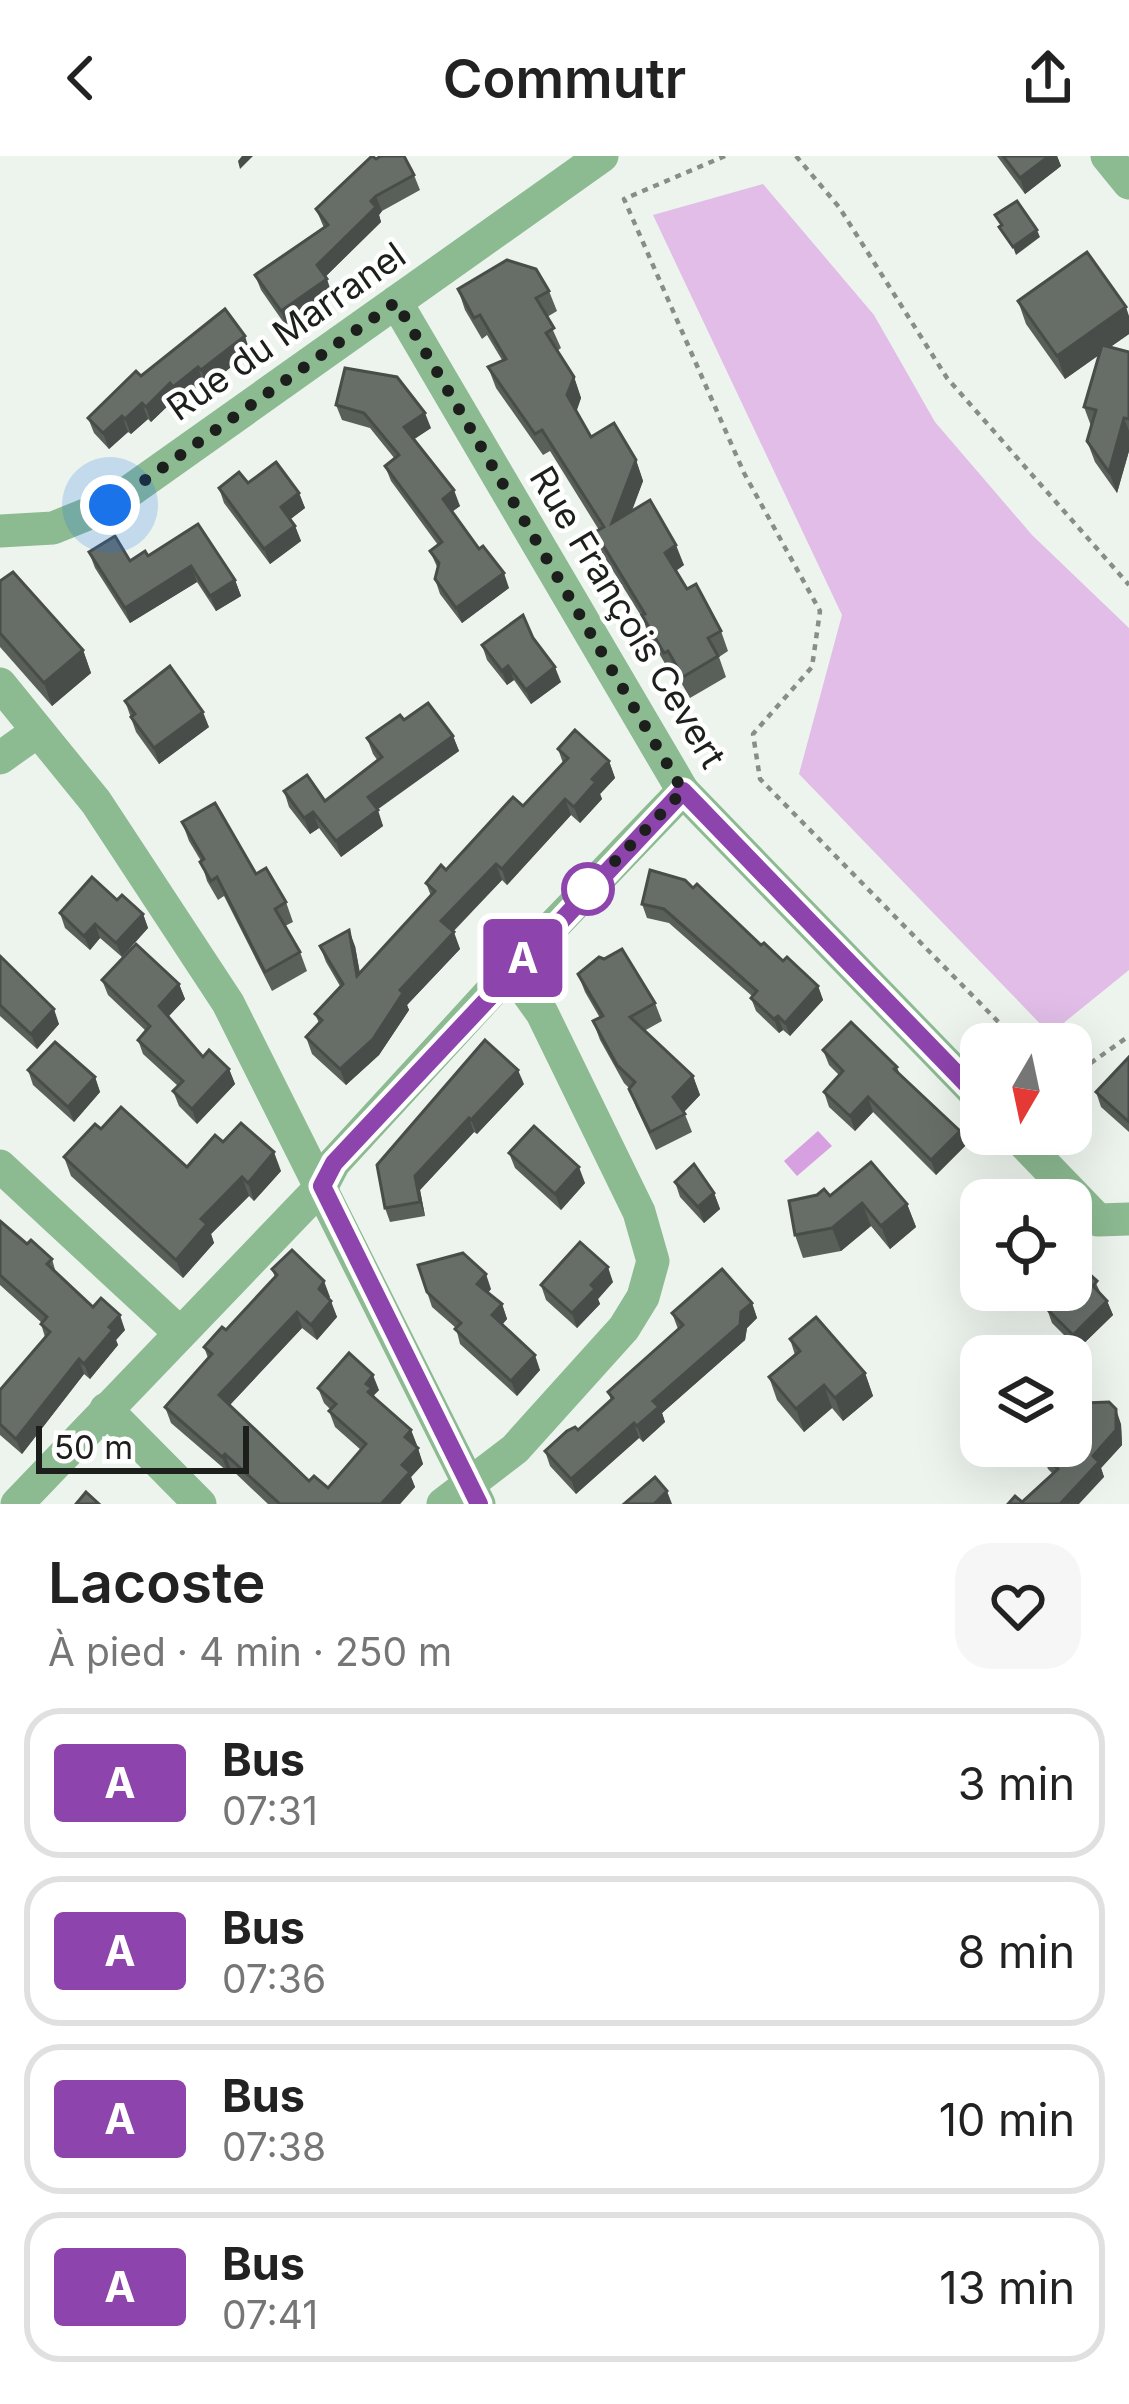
<!DOCTYPE html>
<html lang="fr">
<meta charset="utf-8">
<style>
body{margin:0;font-family:Inter,sans-serif;background:#f6f6f6;color:#222;height:100vh;display:flex;flex-direction:column;font-size:45px;white-space:nowrap}
*{box-sizing:border-box;margin:0}
p{font-size:39px;color:#767676}
.icon{flex:none;width:66px;height:66px;fill:none;stroke:currentColor;stroke-width:2;stroke-linecap:round;stroke-linejoin:round}
.map{position:relative;height:1348px;overflow:hidden}
.panel{display:flex;flex-direction:column;background:#fff;flex:1}
.panel>*{flex:none}
.badge{padding:0 24px;border-radius:9px;font-size:42px;line-height:78px}
.needle{width:78px;rotate:189deg}
.buttons{position:absolute;left:960px;top:867px;display:grid;gap:24px}
.buttons a{display:grid;place-items:center;width:132px;height:132px;border-radius:24px;background:#fff;box-shadow:0 12px 48px #0002;font-size:60px}
.scale{position:absolute;left:36px;bottom:30px;width:213px;box-sizing:border-box;padding-left:12px;border:6px solid #1c1f1c;border-top:0;font-size:33px;line-height:42px;white-space:nowrap;color:#1c1f1c;-webkit-text-stroke:9px #fff;paint-order:stroke}
.you{position:absolute;width:60px;height:60px;margin:-30px;border:9px solid #fff;border-radius:50%;background:#1a73e8;box-shadow:0 0 0 18px #1a73e833}
.map>.badge{position:absolute;translate:-50% -50%;box-shadow:0 0 0 6px #fff}
.round{display:grid;place-items:center;flex:none;width:126px;height:126px;border-radius:36px;background:#f6f6f6}
.headline{display:flex;align-items:center;justify-content:space-between;height:204px;padding:0 48px}
h1{font-size:57px;font-weight:600;line-height:90px}
ul{padding:0;list-style:none}
li{display:flex;align-items:center;gap:36px;height:150px;margin:0 24px 18px;padding:0 24px;border:6px solid #e0e0e0;border-radius:36px}
li div{flex:1}
li b{display:block;font-size:45px}
li em{font-style:normal}
li .badge{min-width:132px;font-weight:700;text-align:center}
header{display:flex;justify-content:space-between;align-items:center;height:156px;padding:0 48px;background:#fff;font-size:54px;font-weight:600}
.map>svg:first-child{display:block}
.green{fill:#e1bde7}
.water{fill:#d7a0e0}
.lines{fill:none;stroke-linecap:round;stroke-linejoin:round}
.path{stroke:#888d88;stroke-width:4.5;stroke-dasharray:6 6;stroke-linecap:butt}
.minor{stroke:#8cba91;stroke-width:33}
.wall{fill:#595f59}
.shaded-wall{fill:#484d49}
.building{fill:#676e68;stroke:#484d49;stroke-width:3}
.line-casing{stroke:#fff;stroke-width:27}
.line{stroke:#8e44ad;stroke-width:18}
.walk{stroke:#1c1f1c;stroke-width:12;stroke-dasharray:0 21.6}
.stop-dot{fill:#fff;stroke:#8e44ad;stroke-width:6}
.labels{text-anchor:middle;dominant-baseline:central;stroke-width:9;stroke-linejoin:round;paint-order:stroke}
.street-label{font-size:36px;fill:#1c1f1c;stroke:#fff}
</style>
<header><svg class="icon" aria-label="back" viewBox="0 0 24 24"><path d="M15 5l-7 7 7 7"/></svg>Commutr<svg class="icon" aria-label="share" viewBox="0 0 24 24"><path d="M12 15V3M7 8l5-5 5 5M5 13v7h14v-7"/></svg></header>
<div class="map">
<svg width="1129" height="1348" viewBox="0 0 1129 1348">
<rect width="100%" height="100%" fill="#edf4ed"/>
<path class="green" d="M763,28l111,131 61,107 97,113 97,93v342l-79,64 -251,-260 43,-159 -189,-400z"/>
<path class="water" d="M818,975l14,15 -35,30 -13,-15z"/>
<g class="lines">
<g class="path">
<path d="M725,0l-101,43 120,274 76,138 -8,56 -59,67 7,45 260,265"/>
<path d="M796,0l43,51 108,171 182,207"/>
<path d="M1071,921l58,-41"/>
</g>
<g class="minor">
<path d="M1107,0l22,27"/>
<path d="M396,146l287,489 298,308"/>
<path d="M0,375l53,-3 57,-23 492,-349"/>
<path d="M0,528l96,118 132,201 251,501"/>
<path d="M0,602l38,-27"/>
<path d="M1015,978l83,86 31,-1"/>
<path d="M0,1010l179,166"/>
<path d="M106,1253l94,95"/>
<path d="M17,1348l305,-318 12,-23 177,-193 172,-179"/>
<path d="M443,1348l72,-55 109,-121 19,-31 10,-36 -14,-49 -97,-199 -31,-43"/>
</g>
</g>
<g class="wall">
<path d="M997,0h60l4,10 -36,28z"/>
<path d="M376,3l38,16 6,15 -38,21 -3,4 2,7 -56,55 7,17 -46,32 -25,-36 -6,-15 69,-47 -8,-19z"/>
<path d="M458,133l91,2 8,20 -10,6 14,31 -4,3 17,26 7,21 -5,13 15,26 45,23 7,21 -11,30 52,54 -8,6 11,18 34,42 7,20 -9,6 7,20 -36,21 -15,-26 -4,2 -22,-38 -6,-17 -41,-66 -7,-21 4,-2 -49,-79 -7,4 -47,-67 -8,-21 14,-7 -15,-25 -5,4 -17,-29z"/>
<path d="M1018,145l111,33 -19,13 19,5v99l-12,42 -22,-31 -8,-21 4,-15 -7,-19 16,-53 -35,25 -39,-55z"/>
<path d="M250,196l-43,34 -4,-3 -25,19 -3,-3 -24,23 -3,-3 -17,15 -3,-2 -19,17 -15,-16 -6,-15 53,-42z"/>
<path d="M336,249l95,23 -17,11 46,67 -8,6 57,76 -47,35 -22,-29 -5,-15 3,-10 -8,-18 8,-6 -47,-64 -6,-15 10,-7 -25,-31 -28,-8z"/>
<path d="M248,327l51,10 6,15 -15,11 5,7 6,15 -31,23 -46,-61 -5,-15z"/>
<path d="M89,396l41,9 18,-5 87,24 6,16 -25,15 -19,-29 -67,41 -35,-55z"/>
<path d="M0,425l83,69 8,23 -39,33 -52,-59z"/>
<path d="M482,489l79,37 -30,22 -17,-24 -7,5 -20,-25z"/>
<path d="M125,545l84,26 -50,37 -23,-32z"/>
<path d="M404,564l49,16 6,15 -82,59 6,16 -42,31 -22,-29 -9,6 -21,-27 -5,-16 41,10 53,-40 -5,-7 -6,-16z"/>
<path d="M558,593l51,12 6,17 -15,16 2,5 -22,24 -9,-8 -64,70 -5,-5 -49,52 7,17 -53,56 2,5 -30,45 -33,30 -34,-31 -6,-17 13,-14 -4,-9 25,-28 -14,-24 -6,-16h35l5,27 71,-77 -5,-13 20,-13 77,-64 40,-43z"/>
<path d="M182,666l74,52 30,28 7,20 -8,4 15,26 7,19 -35,20 -48,-95 -6,4 -11,-19 -6,-20 -12,-20z"/>
<path d="M650,714l168,116 5,14 -33,36 -7,-6 -4,3 -23,-22 -5,-13 1,-2 -83,-73 -22,-5 -5,-14z"/>
<path d="M60,757l83,1 5,14 -26,29 -22,-19 -10,12 -25,-22z"/>
<path d="M0,800l59,68 -22,25 -37,-33z"/>
<path d="M578,818l77,29 7,18 -18,10 49,45 7,19 -16,17 8,20 -36,18 -20,-43 -7,-19 -5,-5 -24,-43 -7,-19 7,-3 -15,-26z"/>
<path d="M102,824l77,4 6,15 -16,17 34,41 26,12 6,15 -38,40 -18,-18 -6,-15 5,-5 -35,-32 -5,-14 8,-9 -38,-36z"/>
<path d="M823,894l74,17 3,8 60,56 6,14 -30,30 -63,-63 -18,19 -26,-24 -5,-15 15,-17 -10,-10z"/>
<path d="M1129,901v75l-28,-25 -5,-15z"/>
<path d="M28,914l67,7 5,15 -26,30 -41,-37z"/>
<path d="M524,928l-47,50 -3,-2 -54,58 5,26 -35,6 -5,-14 -8,-43z"/>
<path d="M101,973l86,38 36,-25 58,29 -27,30 -5,-5 -38,38 3,9 -31,35 -112,-102 -7,-19z"/>
<path d="M509,997l76,30 -24,27 -46,-42z"/>
<path d="M675,1026l39,11 6,16 -16,14 -24,-26z"/>
<path d="M830,1040l77,8 9,23 -26,22 -19,-23 -30,25 -38,7 -8,-23z"/>
<path d="M981,1044v24l-6,-6 -5,-15z"/>
<path d="M0,1065l27,23 25,15 4,14 37,34 32,23 -9,10 2,5 -28,34 -6,-5 -62,80 -22,-19v-45l45,-53 -4,-13 1,-1 -42,-38z"/>
<path d="M418,1109l73,24 -3,4 14,11 5,15 -5,6 38,45 -23,26 -57,-52 -4,-16 -24,-21z"/>
<path d="M272,1113l58,28 -1,1 8,19 -20,23 -15,-12 -72,77 79,76 19,7 33,-38 -26,-23 -6,-16 2,-1 -7,-7 -6,-15 61,2 -5,5 1,4 36,31 12,34 -12,13 4,10 -15,17h-132l-37,-35 -3,3 -57,-49 -6,-16 43,-49 -4,-11 22,-17 49,-53z"/>
<path d="M1093,1121l9,19 5,5 6,14 -35,34 -26,-26 -5,-14 4,-4 -15,-15h35z"/>
<path d="M613,1126l-15,17 2,5 -23,24 -31,-28 -5,-15z"/>
<path d="M752,1147l5,15 -10,10 -2,12 -83,73 3,9 -22,20 -4,-4 -63,56 -26,-28 -5,-15 33,-21 33,-30 -3,-8 70,-63 -6,-16z"/>
<path d="M790,1183l75,34 8,23 -30,25 -11,-13 -28,24 -27,-32 -8,-23 26,-22z"/>
<path d="M1071,1260l50,8 1,21 -21,23 3,9 -82,25 31,-28 -5,-5 -6,-15 31,-32z"/>
</g>
<g class="shaded-wall">
<path d="M242,0h11l-13,13 -2,-8z"/>
<path d="M1049,0h8l4,10 -36,28 -5,-16z"/>
<path d="M376,40l6,15 -3,4 2,7 -59,58 -5,-15z"/>
<path d="M1037,74l3,7 -24,18 -3,-8z"/>
<path d="M327,123l5,15 -46,32 -5,-15z"/>
<path d="M1126,151l3,9v18l-64,45 -8,-23z"/>
<path d="M245,180l5,16 -43,34 -6,-16z"/>
<path d="M198,211l5,16 -25,19 -5,-15z"/>
<path d="M574,221l7,21 -6,18 -8,-21z"/>
<path d="M170,227l5,16 -24,23 -5,-15z"/>
<path d="M142,247l6,16 -17,15 -6,-15z"/>
<path d="M425,257l6,15 -21,14 -6,-15z"/>
<path d="M122,260l6,16 -19,17 -6,-16z"/>
<path d="M1124,262l5,13v20l-12,42 -8,-21z"/>
<path d="M636,304l7,21 -24,62 -7,-20z"/>
<path d="M454,334l6,16 -12,8 -5,-15z"/>
<path d="M299,337l6,15 -18,14 -6,-15z"/>
<path d="M295,370l6,15 -31,23 -6,-15z"/>
<path d="M676,389l8,20 -12,8 -7,-20z"/>
<path d="M191,410l6,16 -67,41 -5,-15z"/>
<path d="M504,417l5,15 -47,35 -6,-15z"/>
<path d="M235,424l6,16 -25,15 -6,-15z"/>
<path d="M83,494l8,23 -39,33 -8,-23z"/>
<path d="M508,510l6,14 -7,5 -5,-14z"/>
<path d="M555,511l6,15 -30,22 -5,-14z"/>
<path d="M203,556l6,15 -50,37 -5,-16z"/>
<path d="M453,580l6,15 -86,61 -5,-15z"/>
<path d="M609,605l6,17 -15,16 2,5 -22,24 -6,-16 18,-28z"/>
<path d="M565,643l6,16 -64,70 -5,-16z"/>
<path d="M378,654l5,16 -42,31 -5,-16z"/>
<path d="M313,656l6,16 -9,6 -6,-16z"/>
<path d="M496,708l6,16 -55,57 -6,-16z"/>
<path d="M143,758l5,14 -26,29 -6,-14z"/>
<path d="M95,768l5,14 -10,12 -6,-14z"/>
<path d="M349,774l6,16 8,46 -6,-16z"/>
<path d="M454,776l6,17 -53,56 2,5 -30,45 -33,30 -6,-16 60,-79z"/>
<path d="M179,828l6,15 -20,21 -6,-14z"/>
<path d="M818,830l5,14 -33,36 -5,-13z"/>
<path d="M54,853l5,15 -22,25 -6,-15z"/>
<path d="M778,860l5,14 -4,3 -5,-14z"/>
<path d="M229,913l6,15 -38,40 -5,-15z"/>
<path d="M518,914l6,14 -47,50 -6,-14z"/>
<path d="M693,920l7,19 -20,21 -7,-19z"/>
<path d="M95,921l5,15 -26,30 -6,-15z"/>
<path d="M868,941l5,15 -18,19 -5,-15z"/>
<path d="M469,962l5,14 -54,58 5,26 -5,-14 -5,-26z"/>
<path d="M960,975l6,14 -30,30 -5,-15z"/>
<path d="M274,996l7,19 -27,30 -6,-18z"/>
<path d="M579,1011l6,16 -24,27 -6,-16z"/>
<path d="M242,1021l7,19 -38,38 3,9 -31,35 -7,-18 25,-41z"/>
<path d="M714,1037l6,16 -16,14 -6,-16z"/>
<path d="M862,1047l9,23 -30,25 -9,-23z"/>
<path d="M907,1048l9,23 -26,22 -9,-23z"/>
<path d="M608,1111l5,15 -15,17 2,5 -23,24 -5,-15 19,-28z"/>
<path d="M486,1118l5,15 -9,10 -5,-15z"/>
<path d="M324,1125l6,16 -5,7 -6,-15z"/>
<path d="M331,1145l6,16 -20,23 -6,-15z"/>
<path d="M1107,1145l6,14 -35,34 -5,-14z"/>
<path d="M752,1147l5,15 -10,10 -2,12 -83,73 3,9 -22,20 -6,-16 16,-25z"/>
<path d="M502,1148l5,15 -10,11 -5,-15z"/>
<path d="M297,1156l5,16 -77,82 -6,-15z"/>
<path d="M120,1159l5,15 -9,10 2,5 -28,34 -6,-15 25,-37z"/>
<path d="M535,1199l5,15 -23,26 -6,-15z"/>
<path d="M79,1203l5,15 -62,80 -6,-15z"/>
<path d="M865,1217l8,23 -30,25 -8,-23z"/>
<path d="M373,1219l6,15 -5,5 3,9 -3,3 -8,-23z"/>
<path d="M824,1229l8,23 -28,24 -8,-23z"/>
<path d="M1116,1253l5,15 1,21 -21,23 3,9 -25,27h-19l33,-48z"/>
<path d="M634,1267l5,15 -63,56 -5,-15z"/>
<path d="M411,1274l6,15 -7,7 -5,-15z"/>
<path d="M418,1292l5,16 -12,13 4,10 -15,17h-19l21,-39z"/>
<path d="M225,1298l6,15 -3,3 -6,-15z"/>
<path d="M667,1335l5,13h-18z"/>
</g>
<g class="building">
<path d="M372,0l4,3 5,-3h23l10,19 -38,21 -5,5 5,6 -59,58 10,14 -46,32 -26,-36 73,-50 -12,-16z"/>
<path d="M1003,0h46l-29,22z"/>
<path d="M1017,45l20,29 -24,17 -14,-20 3,-2 -7,-10z"/>
<path d="M1087,96l39,55 -69,49 -39,-55z"/>
<path d="M507,104l29,9 13,22 -13,7 18,30 -8,5 28,44 -7,18 24,42 23,-14 22,37 -24,63 38,-23 26,45 -11,8 22,36 9,-5 25,47 -13,7 10,18 -35,21 -15,-26 -4,2 -22,-38 3,-1 -50,-82 9,-5 -62,-97 -7,4 -47,-67 18,-8 -26,-44 -6,3 -16,-29z"/>
<path d="M225,153l20,27 -44,34 -3,-3 -25,20 -3,-4 -24,24 -4,-4 -17,16 -3,-3 -19,17 -15,-15 48,-47 5,5z"/>
<path d="M1102,189l27,7v67l-5,-1 -15,54 -22,-31 9,-31 -12,-3z"/>
<path d="M345,212l52,9 28,36 -21,14 50,63 -11,9 36,50 4,-3 21,27 -48,35 -21,-29 4,-16 -9,-12 12,-9 -57,-76 14,-11 -35,-42 -28,-8z"/>
<path d="M276,306l23,31 -18,14 14,19 -31,23 -45,-61 20,-16 9,11z"/>
<path d="M198,368l37,56 -25,16 -19,-30 -66,42 -36,-56 26,-16 15,25 15,-10 3,5z"/>
<path d="M13,416l70,78 -39,33 -44,-50v-52z"/>
<path d="M523,459l10,23 22,29 -29,23 -18,-24 -6,5 -20,-26z"/>
<path d="M170,510l33,46 -49,36 -23,-31 4,-3 -10,-13z"/>
<path d="M428,547l25,33 -85,61 10,13 -42,31 -23,-29 -9,6 -20,-27 23,-16 18,26 57,-44 -15,-19 33,-23 4,5z"/>
<path d="M575,574l34,31 -17,18 4,3 -22,25 -9,-8 -63,70 -6,-5 -55,57 13,11 -54,58 3,3 -30,46 -33,30 -34,-32 16,-17 -7,-6 28,-30 -23,-38 29,-16 8,46 78,-85 -9,-8 15,-18 5,5 67,-73 10,9 45,-48 -10,-9z"/>
<path d="M215,647l41,71 10,-6 20,34 -11,7 25,43 -35,20 -48,-95 -6,4 -11,-19 4,-3 -22,-37z"/>
<path d="M650,714l35,10 8,8 4,-4 64,61 3,-2 19,18 4,-4 31,29 -33,37 -7,-7 -4,3 -23,-21 6,-7 -93,-82 -22,-5z"/>
<path d="M92,721l25,23 5,-5 21,19 -27,29 -21,-19 -11,12 -24,-23z"/>
<path d="M136,788l43,40 -20,22 44,51 6,-7 20,19 -37,40 -19,-18 10,-10 -45,-41 12,-14 -48,-46z"/>
<path d="M622,793l33,54 -25,14 63,59 -20,21 12,17 -35,18 -21,-43 6,-7 -18,-17 -24,-44 10,-5 -25,-42 21,-17 5,2z"/>
<path d="M0,800l54,53 -23,25 -31,-29z"/>
<path d="M851,866l46,45 -3,2 66,62 -29,29 -63,-63 -18,19 -26,-24 19,-21 -20,-21z"/>
<path d="M485,884l33,30 -47,50 -2,-2 -54,58 5,26 -35,6 -8,-43z"/>
<path d="M55,886l40,35 -27,30 -40,-37z"/>
<path d="M1129,901v65l-33,-30z"/>
<path d="M121,951l66,60 28,-32 8,7 18,-19 33,29 -26,31 -6,-6 -41,42 6,5 -31,36 -112,-103 31,-33 6,5z"/>
<path d="M534,970l45,41 -24,27 -46,-41z"/>
<path d="M871,1006l36,42 -26,22 -19,-23 -30,25 -37,7 -6,-34 28,-6 7,-6 6,7z"/>
<path d="M694,1008l20,29 -16,14 -23,-25z"/>
<path d="M991,1025l20,19h-30v15l-11,-12z"/>
<path d="M0,1065l27,23 4,-4 21,19 -5,5 46,43 8,-9 19,17 -11,12 4,3 -29,34 -5,-5 -63,80 -16,-15v-34l50,-58 -9,-8 6,-7 -47,-42z"/>
<path d="M580,1086l28,25 -17,18 4,4 -23,24 -31,-28z"/>
<path d="M292,1094l32,31 -5,8 12,12 -20,24 -14,-13 -78,83 90,86 5,-5 14,12 38,-44 -37,-33 7,-7 -18,-16 31,-35 24,22 -7,9 6,4 -4,4 43,38 -6,7 13,11 -16,17 8,7 -29,32h-101l-55,-50 -3,3 -57,-50 47,-53 -8,-7 18,-20 4,3 51,-55 -5,-6z"/>
<path d="M1071,1094l19,18 -4,3 11,10 -4,5 14,15 -34,34 -26,-26 8,-9 -11,-10h27z"/>
<path d="M463,1097l23,21 -9,10 25,20 -10,11 43,40 -24,26 -56,-52 6,-6 -34,-31 -9,-27z"/>
<path d="M722,1113l30,34 -11,9 -1,13 -87,76 6,6 -22,19 -3,-3 -63,56 -26,-28 22,-20 8,-4 3,3 35,-32 -5,-6 75,-67 -11,-12z"/>
<path d="M816,1161l49,56 -30,25 -11,-13 -28,24 -27,-32 31,-26 -10,-12z"/>
<path d="M1109,1246l7,7v21l-23,26 6,6 -39,42h-52l7,-8 7,6 36,-33 -16,-15 8,-8h21v-22l4,-4 -4,-4 13,-13z"/>
<path d="M655,1321l12,14 -13,13h-30z"/>
<path d="M86,1336l13,12h-23z"/>
</g>
<g class="lines">
<g class="line-casing">
<path id="line" d="M479,1348l-157,-318 12,-23 349,-372 298,308"/>
</g>
<use href="#line" class="line"/>
<path class="walk" d="M110,349l286,-203 287,489 -95,98"/>
</g>
<circle class="stop-dot" cx="588" cy="733" r="24"/>
<g class="labels">
<g class="street-label">
<text transform="translate(286 175) rotate(-35)">Rue du Marranel</text>
<text transform="translate(628 461) rotate(59)">Rue François Cevert</text>
</g>
</g>
</svg>
<div class="buttons">
<a><svg class="needle" viewBox="-14 -14 28 28"><path d="M0-13l5 13h-10z" fill="#e53935"/><path d="M0 13l5-13h-10z" fill="#767676"/></svg></a>
<a><svg class="icon" aria-label="locate" viewBox="0 0 24 24"><circle cx="12" cy="12" r="6"/><path d="M12 2v4M12 18v4M2 12h4M18 12h4"/></svg></a>
<a><svg class="icon" aria-label="layers" viewBox="0 0 24 24"><path d="M12 4l9 5-9 5-9-5zM3 14l9 5 9-5"/></svg></a>
</div>
<div class="scale">50 m</div>
<div class="you" style="left:110px;top:349px"></div>
<b class="badge" style="left:523px;top:802px;background:#8e44ad;color:#fff">A</b>
</div>
<section class="panel">
<div class="headline"><div><h1>Lacoste</h1><p>À pied · 4 min · 250 m</p></div><a class="round"><svg class="icon" aria-label="heart" viewBox="0 0 24 24"><path d="M12 20l-8-8c-3-5 5-10 8-4 3-6 11-1 8 4z"/></svg></a></div>
<ul>
<li><span class="badge" style="background:#8e44ad;color:#fff">A</span><div><b>Bus</b><p>07:31</p></div><em>3 min</em></li>
<li><span class="badge" style="background:#8e44ad;color:#fff">A</span><div><b>Bus</b><p>07:36</p></div><em>8 min</em></li>
<li><span class="badge" style="background:#8e44ad;color:#fff">A</span><div><b>Bus</b><p>07:38</p></div><em>10 min</em></li>
<li><span class="badge" style="background:#8e44ad;color:#fff">A</span><div><b>Bus</b><p>07:41</p></div><em>13 min</em></li>
</ul>
</section>
